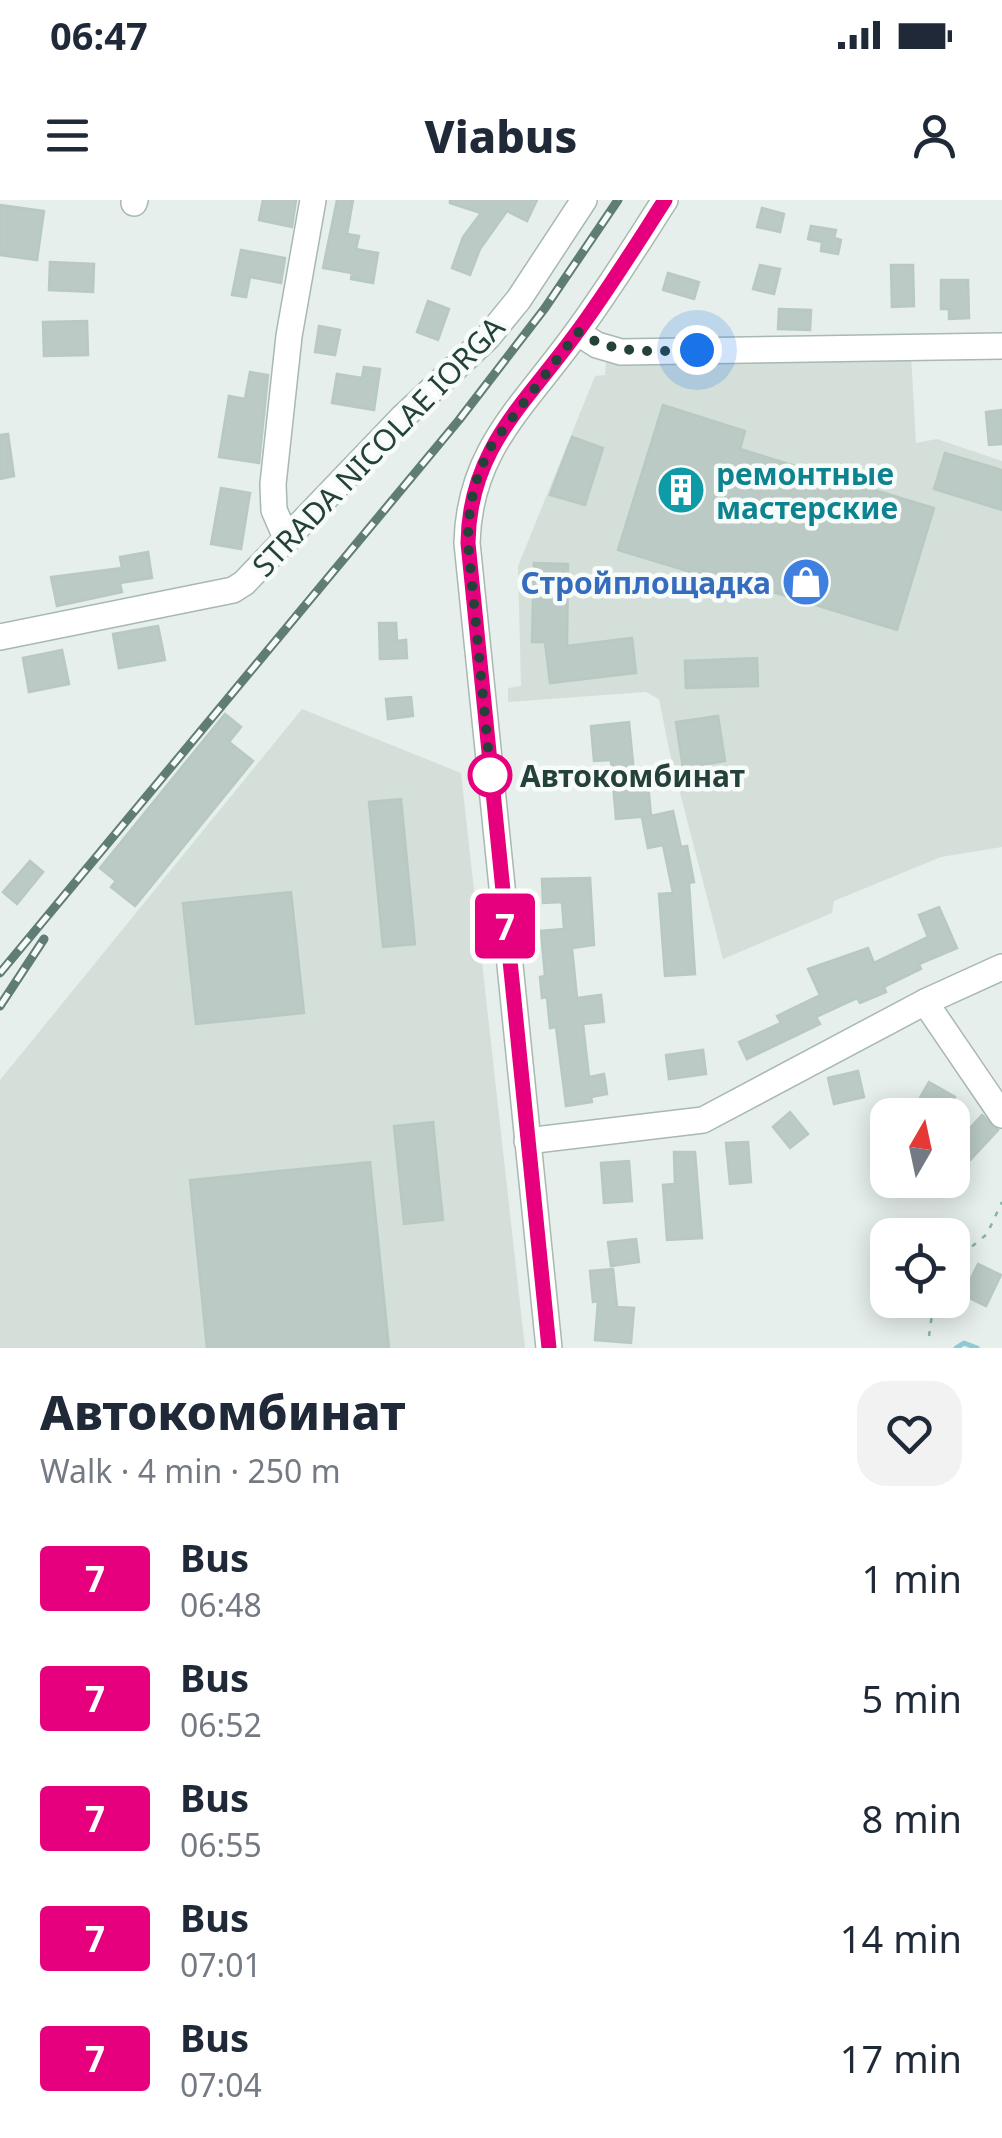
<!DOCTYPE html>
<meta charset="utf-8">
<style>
body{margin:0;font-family:"Noto Sans",sans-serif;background:#f2f2f3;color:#1f2937;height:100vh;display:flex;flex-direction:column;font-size:38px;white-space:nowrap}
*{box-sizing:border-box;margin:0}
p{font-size:32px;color:#747a83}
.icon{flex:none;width:55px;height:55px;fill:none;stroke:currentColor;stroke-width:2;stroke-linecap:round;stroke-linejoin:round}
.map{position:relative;height:1148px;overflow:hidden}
.side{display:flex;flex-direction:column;background:#fff;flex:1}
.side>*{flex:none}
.badge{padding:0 20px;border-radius:8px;font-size:35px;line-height:65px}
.needle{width:65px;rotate:9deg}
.controls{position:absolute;left:870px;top:898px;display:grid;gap:20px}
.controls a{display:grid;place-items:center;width:100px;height:100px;border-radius:20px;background:#fff;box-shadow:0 5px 25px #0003;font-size:50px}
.you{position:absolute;width:50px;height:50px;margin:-25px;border:8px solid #fff;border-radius:50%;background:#1a73e8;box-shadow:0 0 0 15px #1a73e833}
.map>.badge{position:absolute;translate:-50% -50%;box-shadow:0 0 0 5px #fff}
.round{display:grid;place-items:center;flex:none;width:105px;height:105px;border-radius:30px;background:#f2f2f3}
.summary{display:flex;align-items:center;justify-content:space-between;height:170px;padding:0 40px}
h1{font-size:48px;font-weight:800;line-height:75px}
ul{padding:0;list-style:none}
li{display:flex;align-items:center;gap:30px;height:120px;padding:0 40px}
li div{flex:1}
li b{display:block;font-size:38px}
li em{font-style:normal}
li .badge{min-width:110px;font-weight:700;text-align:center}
.status{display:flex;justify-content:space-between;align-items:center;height:70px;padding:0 50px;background:#fff;direction:ltr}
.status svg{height:28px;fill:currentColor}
header{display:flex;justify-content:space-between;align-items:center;height:130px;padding:0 40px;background:#fff;font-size:45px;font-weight:800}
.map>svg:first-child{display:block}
.built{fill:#d4dfda}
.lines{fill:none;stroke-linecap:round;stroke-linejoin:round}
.stream{stroke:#8ec9d4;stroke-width:5}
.building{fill:#bbcac4;stroke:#b8c9c2;stroke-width:2.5}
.minor-casing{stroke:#a8b8b2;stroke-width:28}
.path{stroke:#86b3a5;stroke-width:2.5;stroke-dasharray:5 8;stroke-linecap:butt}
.minor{stroke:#fff;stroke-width:25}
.rail-casing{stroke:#5f7d75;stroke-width:9}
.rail{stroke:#f7fbf9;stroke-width:5;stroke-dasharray:15;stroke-linecap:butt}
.line-casing{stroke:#fff;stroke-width:22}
.line{stroke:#e6007e;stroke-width:15}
.walk{stroke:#24423a;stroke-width:10;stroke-dasharray:0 18}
.stop-dot{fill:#fff;stroke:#e6007e;stroke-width:5}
.labels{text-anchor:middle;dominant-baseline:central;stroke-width:9;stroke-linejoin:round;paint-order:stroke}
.street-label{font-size:30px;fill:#24423a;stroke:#f7fbf9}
.culture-label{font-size:30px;font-weight:bold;fill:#0d838f;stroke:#f7fbf9;text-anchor:start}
.shop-label{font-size:30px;font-weight:bold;fill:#366cbe;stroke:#f7fbf9;text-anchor:end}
.stop-label{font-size:30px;font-weight:bold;fill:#24423a;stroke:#f7fbf9;text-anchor:start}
</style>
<div class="status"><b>06:47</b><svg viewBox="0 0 49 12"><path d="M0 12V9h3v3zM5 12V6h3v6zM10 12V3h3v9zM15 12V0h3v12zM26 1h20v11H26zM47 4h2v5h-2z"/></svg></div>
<header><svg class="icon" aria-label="menu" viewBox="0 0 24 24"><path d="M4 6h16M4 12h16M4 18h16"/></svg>Viabus<svg class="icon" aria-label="person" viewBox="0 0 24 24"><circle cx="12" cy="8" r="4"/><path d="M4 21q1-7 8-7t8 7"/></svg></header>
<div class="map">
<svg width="1002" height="1148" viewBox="0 0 1002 1148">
<rect width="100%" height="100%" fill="#e6efeb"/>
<g class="built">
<path d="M911,155l5,88 21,-4 65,22v386l-61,10 -107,44 -2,12 -109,46 -53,-205 -11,-55 -13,-7 -138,10v-14l13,-2 -3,-120 77,-190 10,-1 1,-13z"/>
<path d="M302,509l159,64 64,575h-525v-268z"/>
</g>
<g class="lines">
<path class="stream" d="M956,1148l8,-5 13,5"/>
</g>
<g class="building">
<path d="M263,0h33l-4,27 -33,-7z"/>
<path d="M337,0h16l-6,34 12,2 -3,13 22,4 -5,30 -22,-4 1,-6 -29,-5z"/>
<path d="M450,0h87l-10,21 -20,-10 -27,38 -10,26 -18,-7 11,-31 18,-24 -31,-10z"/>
<path d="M0,5l44,6 -7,49 -37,-5z"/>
<path d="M762,8l22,6 -4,18 -23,-5z"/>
<path d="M811,26l25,4 -2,8 7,2 -3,14 -17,-3 1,-9 -14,-3z"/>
<path d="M241,50l44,8 -4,25 -31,-6 -4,20 -14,-2z"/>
<path d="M50,62l44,2 -1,28 -44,-2z"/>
<path d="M760,65l20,4 -6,25 -21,-5z"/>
<path d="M891,65h22l1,41 -22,1z"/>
<path d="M668,73l31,9 -5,17 -31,-9z"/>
<path d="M941,80h27l1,38 -20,1v-10h-8z"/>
<path d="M428,101l21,8 -11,31 -21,-8z"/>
<path d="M779,109l32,1 -1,20 -32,-1z"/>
<path d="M87,121l1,34 -44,1 -1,-34z"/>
<path d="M319,126l21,4 -5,25 -20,-3z"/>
<path d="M364,167l16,2 -6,41 -42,-7 5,-29 25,4z"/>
<path d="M250,172l18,3 -9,88 -40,-6 10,-61 16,3z"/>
<path d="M663,205l82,26 -5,18 194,59 -37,122 -196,-60 -1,5 -82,-25z"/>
<path d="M1002,210v34l-13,1 -3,-33z"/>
<path d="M8,234l6,42 -14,3v-44z"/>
<path d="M572,237l31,11 -18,57 -35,-10z"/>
<path d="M945,253l57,17v40l-68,-21z"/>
<path d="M221,288l29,5 -9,56 -30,-5z"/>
<path d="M148,352l4,26 -32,5 2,9 -65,14 -6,-29 71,-9 -2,-11z"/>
<path d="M534,363l34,1 -1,82 65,-8 4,35 -86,10 -5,-41h-13z"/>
<path d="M379,423h17l1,18 9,-1 1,18 -27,1z"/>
<path d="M158,426l7,34 -46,8 -6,-34z"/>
<path d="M62,450l7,34 -40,8 -6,-34z"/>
<path d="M757,458l1,28 -72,2 -1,-27z"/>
<path d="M411,497l2,19 -25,3 -2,-20z"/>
<path d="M225,514l16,13 -12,15 24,19 -118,145 -24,-19 5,-6 -16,-13z"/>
<path d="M718,516l7,45 -42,7 -7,-46z"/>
<path d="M629,522l5,51 13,-1 4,44 22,-5 8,36 6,-1 7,36 -5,1 6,91 -30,2 -6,-82 14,-1 -10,-48 -15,3 -6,-30 8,-2 -34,3 -5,-59 -17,1 -3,-35z"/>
<path d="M401,599l14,145 -32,3 -14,-145z"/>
<path d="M30,661l13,11 -26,32 -14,-12z"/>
<path d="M590,678l4,67 -22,3 5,50 24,-3 3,27 -21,2 6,53 15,-3 3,20 -16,3 1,5 -26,4 -10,-79 -6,1 -3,-31 -5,1 -2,-21 5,-1 -4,-45 23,-2 -2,-27 -19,1 -1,-24z"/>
<path d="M291,692l13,121 -108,11 -13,-121z"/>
<path d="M939,707l18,41 -38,16 2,5 -37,18 2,5 -26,11 -3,-5 -41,19 4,7 -73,35 -8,-17 42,-19 -4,-7 43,-21 -12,-26 60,-21 6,15 54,-26 -9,-22z"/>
<path d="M703,850l3,24 -37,5 -3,-24z"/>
<path d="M858,871l6,26 -30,7 -6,-26z"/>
<path d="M929,882l26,15 -11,18h-34z"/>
<path d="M790,912l18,22 -18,14 -17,-21z"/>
<path d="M982,915l16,15 -40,43 -6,-5v-7l14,-15 -7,-6z"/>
<path d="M433,922l10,98 -39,4 -10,-98z"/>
<path d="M748,942l3,40 -21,2 -4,-41z"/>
<path d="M674,952h21l7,86 -35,2 -4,-55 12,-1z"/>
<path d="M629,961l3,40 -28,2 -3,-40z"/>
<path d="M370,962l19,186h-182l-17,-168z"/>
<path d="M636,1039l3,23 -28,4 -3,-24z"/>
<path d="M978,1064l23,11 -15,31 -23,-11z"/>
<path d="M613,1069l4,38 17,1 -3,35 -36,-3 3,-39 -5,1 -3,-31z"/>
</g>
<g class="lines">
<g class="minor-casing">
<g id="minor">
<path d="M134,3l1,-3"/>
<path d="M578,133l19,12 24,7 381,-6"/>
<path d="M287,340l-13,-30 -1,-26 16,-148 24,-136"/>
<path d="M0,437l233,-47 11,-7 159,-166 85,-80 31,-38 65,-99"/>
<path d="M925,802l77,113"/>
<path d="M527,941l176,-21 222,-118 77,-35"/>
<path d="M549,1148l-82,-805c2,-93 57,-137 108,-208 32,-43 61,-90 90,-135"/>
</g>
</g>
<g class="path">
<path d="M952,1063l35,-29 15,-32"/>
<path d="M929,1136l5,-36"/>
</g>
<use href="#minor" class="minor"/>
<g class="rail-casing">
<g id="rail">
<path d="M0,773l459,-553 86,-112 73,-108"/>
<path d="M0,806l44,-67"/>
</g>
</g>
<use href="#rail" class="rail"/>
</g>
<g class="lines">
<g class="line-casing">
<path id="line" d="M549,1148l-81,-805c1,-93 56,-138 107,-208 32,-43 61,-90 90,-135"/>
</g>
<use href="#line" class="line"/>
<path class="walk" d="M490,575l2,13 -24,-245c0,-38 7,-67 25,-100l85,-111c37,24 76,19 119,18"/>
</g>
<defs>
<g id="building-disc" transform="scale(2.5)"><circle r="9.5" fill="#0f9aa8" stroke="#f7fbf9"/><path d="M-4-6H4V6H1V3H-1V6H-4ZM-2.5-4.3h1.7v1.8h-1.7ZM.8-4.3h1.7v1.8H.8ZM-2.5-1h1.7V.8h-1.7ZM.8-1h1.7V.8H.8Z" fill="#fff"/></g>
<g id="shop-disc" transform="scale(2.5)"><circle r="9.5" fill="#3f7fe0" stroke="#f7fbf9"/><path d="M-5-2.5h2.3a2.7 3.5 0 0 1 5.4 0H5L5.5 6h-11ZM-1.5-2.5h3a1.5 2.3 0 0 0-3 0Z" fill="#fff"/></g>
</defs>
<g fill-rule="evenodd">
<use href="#building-disc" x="681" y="290"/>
<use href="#shop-disc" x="806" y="382"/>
</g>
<circle class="stop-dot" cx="490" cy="575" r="20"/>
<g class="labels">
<g class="street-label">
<text transform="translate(378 246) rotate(-46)">STRADA NICOLAE IORGA</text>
</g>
<g class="culture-label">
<text x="716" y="273">ремонтные<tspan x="716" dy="34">мастерские</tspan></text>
</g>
<g class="shop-label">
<text x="771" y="382">Стройплощадка</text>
</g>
<g class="stop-label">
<text x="520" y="575">Автокомбинат</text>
</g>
</g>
</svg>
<div class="controls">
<a><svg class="needle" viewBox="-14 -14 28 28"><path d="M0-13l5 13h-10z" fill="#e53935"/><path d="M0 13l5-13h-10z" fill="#747a83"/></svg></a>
<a><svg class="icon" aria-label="locate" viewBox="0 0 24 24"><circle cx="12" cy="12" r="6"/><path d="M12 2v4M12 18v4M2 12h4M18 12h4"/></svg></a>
</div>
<div class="you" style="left:697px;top:150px"></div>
<b class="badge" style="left:505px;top:726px;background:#e6007e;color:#fff">7</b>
</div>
<section class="side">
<div class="summary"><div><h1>Автокомбинат</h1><p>Walk · 4 min · 250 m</p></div><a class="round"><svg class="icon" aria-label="heart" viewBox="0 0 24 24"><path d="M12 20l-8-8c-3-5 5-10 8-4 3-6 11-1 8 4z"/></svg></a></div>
<ul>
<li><span class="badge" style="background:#e6007e;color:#fff">7</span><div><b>Bus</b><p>06:48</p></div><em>1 min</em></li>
<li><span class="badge" style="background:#e6007e;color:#fff">7</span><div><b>Bus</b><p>06:52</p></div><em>5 min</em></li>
<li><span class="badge" style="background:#e6007e;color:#fff">7</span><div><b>Bus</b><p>06:55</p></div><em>8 min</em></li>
<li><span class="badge" style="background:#e6007e;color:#fff">7</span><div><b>Bus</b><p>07:01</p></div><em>14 min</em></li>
<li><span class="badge" style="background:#e6007e;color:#fff">7</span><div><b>Bus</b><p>07:04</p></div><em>17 min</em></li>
</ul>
</section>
